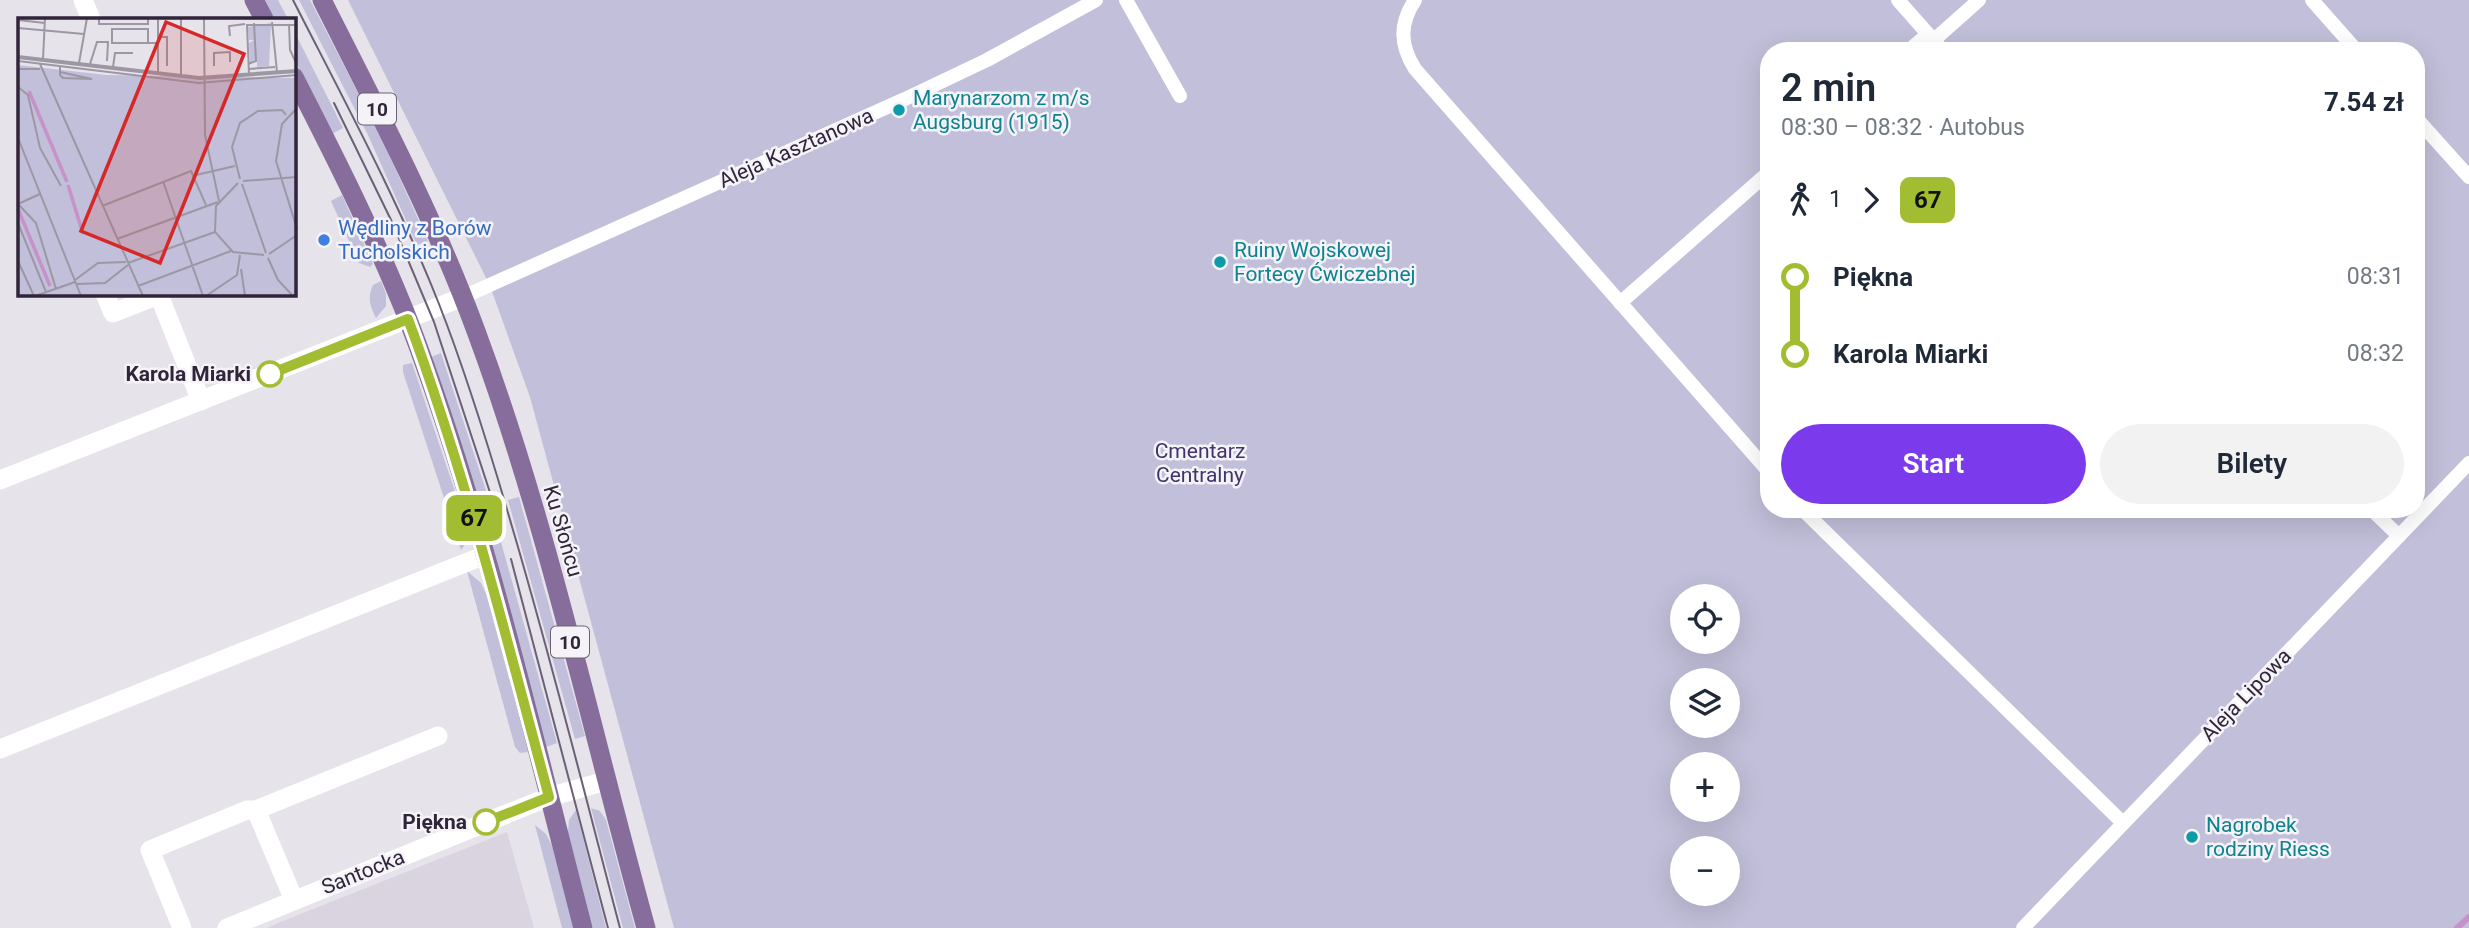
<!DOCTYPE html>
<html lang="pl">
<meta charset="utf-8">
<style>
body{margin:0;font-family:Roboto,sans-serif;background:#f2f2f3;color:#1f2937;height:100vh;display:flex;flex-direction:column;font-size:26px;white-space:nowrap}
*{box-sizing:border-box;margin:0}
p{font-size:23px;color:#747a83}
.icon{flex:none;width:38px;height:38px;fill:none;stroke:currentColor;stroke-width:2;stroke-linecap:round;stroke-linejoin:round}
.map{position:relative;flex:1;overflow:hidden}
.sheet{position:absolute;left:1760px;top:42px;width:665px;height:476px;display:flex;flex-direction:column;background:#fff;border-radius:28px;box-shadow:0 7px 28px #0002}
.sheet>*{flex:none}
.badge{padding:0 14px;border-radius:10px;font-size:24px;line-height:46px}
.controls{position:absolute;left:1670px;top:584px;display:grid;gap:14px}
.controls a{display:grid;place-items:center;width:70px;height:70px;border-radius:50%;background:#fff;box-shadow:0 7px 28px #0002;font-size:35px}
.map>.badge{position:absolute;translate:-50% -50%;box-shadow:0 0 0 4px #fff}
.legs{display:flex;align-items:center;gap:10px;height:77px;padding:0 21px;font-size:23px}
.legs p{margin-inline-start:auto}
.overview{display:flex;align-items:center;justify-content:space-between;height:119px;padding:0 21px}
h1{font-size:38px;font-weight:600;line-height:52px}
.action{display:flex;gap:14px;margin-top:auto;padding:14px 21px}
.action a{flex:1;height:80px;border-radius:42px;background:#7c3aed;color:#fff;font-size:28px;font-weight:600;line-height:80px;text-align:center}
.action a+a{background:#f2f2f3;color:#1f2937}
ul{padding:0 21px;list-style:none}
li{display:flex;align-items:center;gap:24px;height:77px;font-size:26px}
li i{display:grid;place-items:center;width:10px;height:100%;margin:0 9px;background:currentColor}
li i::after{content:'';width:18px;height:18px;margin:-9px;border:5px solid;border-radius:50%;background:#fff}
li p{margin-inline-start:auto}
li:first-child i{background:linear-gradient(#0000 50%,currentColor 0)}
li:last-child i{background:linear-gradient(currentColor 50%,#0000 0)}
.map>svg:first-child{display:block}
.built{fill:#d9d4df}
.green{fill:#c1bfd9;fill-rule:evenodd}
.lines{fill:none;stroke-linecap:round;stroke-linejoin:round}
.stream{stroke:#c792c9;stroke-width:6}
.pedestrian{stroke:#fff;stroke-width:14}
.minor{stroke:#fff;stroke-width:19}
.tertiary{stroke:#fff;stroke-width:19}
.primary{stroke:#866d9b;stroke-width:19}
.tram{stroke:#6b6075;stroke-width:2}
.line-1-casing{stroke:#fff;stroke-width:16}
.line-1{stroke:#a2bd31;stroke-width:10}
.culture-dot{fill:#0f9aa8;stroke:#f5f3f8;stroke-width:2.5}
.shop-dot{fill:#3f7fe0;stroke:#f5f3f8;stroke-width:2.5}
.stop-1-dot{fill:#fff;stroke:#a2bd31;stroke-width:3.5}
.labels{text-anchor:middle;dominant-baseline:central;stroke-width:5;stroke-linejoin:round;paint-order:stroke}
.shield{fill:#f5f3f8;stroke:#6b6373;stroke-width:2}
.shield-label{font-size:19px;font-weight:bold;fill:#30253a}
.culture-label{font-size:21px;fill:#0d838f;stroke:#f5f3f8;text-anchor:start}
.street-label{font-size:21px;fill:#30253a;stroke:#f5f3f8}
.shop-label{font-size:21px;fill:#366cbe;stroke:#f5f3f8;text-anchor:start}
.stop-label{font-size:21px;font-weight:bold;fill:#30253a;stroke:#f5f3f8;text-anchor:end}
.park-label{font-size:21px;fill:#3f346c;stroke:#f5f3f8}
.inset-river{fill:none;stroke:#c792c9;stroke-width:3.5}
.inset-road{fill:none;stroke:#9d97a4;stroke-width:2}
.view{fill:#d62828;fill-opacity:0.15;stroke:#d62828;stroke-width:3.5}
.inset-edge{fill:none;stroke:#30253a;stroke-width:3.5}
</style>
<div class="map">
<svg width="2469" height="928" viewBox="0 0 2469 928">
<rect width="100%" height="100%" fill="#e6e3eb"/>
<path class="built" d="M507,832l27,96h-267l11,-5z"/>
<g class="green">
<path d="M264,0h14l10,19h-15z"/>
<path d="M299,0h11l72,139 46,102 -11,4 -49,-110z"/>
<path d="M348,0h2121v928h-1795l-144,-531 -40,-111zM1769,51h648v458h-648zM1682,597h45v45h-45zM1682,681h45v45h-45zM1682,765h45v45h-45zM1682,849h45v45h-45z"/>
<path d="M294,31l49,97 -11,6 -38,-75z"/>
<path d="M342,195l31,69 -3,3 -11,-4 -28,-62z"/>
<path d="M381,281l5,13v12l-10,12c-6,-12 -9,-20 -3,-33z"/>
<path d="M441,353l50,153 66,237 -11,4 -115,-390z"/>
<path d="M412,363l56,167 -2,13 -5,7 -58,-178v-7z"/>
<path d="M519,497l66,239 -10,3 -67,-239z"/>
<path d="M467,571l14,12 7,15 40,154 -8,1 -5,-6z"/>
<path d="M591,808l9,3 6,9 29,108h-12z"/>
<path d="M576,810l30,118h-13l-25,-96 1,-12z"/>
<path d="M535,825l11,9 6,12 22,82h-12z"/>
</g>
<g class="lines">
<path class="stream" d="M2457,928l12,-11"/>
<g class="pedestrian">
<path d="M1126,0l54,96"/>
<path d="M1415,0c-16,24 -15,45 0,69l354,403"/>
<path d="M1898,0l45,51"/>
<path d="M2312,0l45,51"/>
<path d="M1934,40l45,-40"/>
<path d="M1908,51l20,-17"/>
<path d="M2417,119l52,58"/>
<path d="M463,297l442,-198 82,-39 109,-60"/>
<path d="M1620,303l149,-131"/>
<path d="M1802,509l321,314"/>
<path d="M2371,509l28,27"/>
<path d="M2023,928l446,-465"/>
</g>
<g class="minor">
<path d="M83,0l8,19"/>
<path d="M105,294l8,19 48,-19"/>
<path d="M159,295l42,106"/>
<path d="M0,480l463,-183"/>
<path d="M0,749l485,-194"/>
<path d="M256,810l38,90"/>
<path d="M182,928l-32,-78 97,-40h9l182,-74"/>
</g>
<path class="tertiary" d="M227,928l287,-117 35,-14 57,-16"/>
<g class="primary">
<path d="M254,0l10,19"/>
<path d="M322,0c55,109 112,217 154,331 72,194 115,398 170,597"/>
<path d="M294,77c41,80 82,161 115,245 75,197 121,403 174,606"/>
</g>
<g class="tram">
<path d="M293,0c51,100 105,200 146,304 29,74 52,150 74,226 39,132 72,265 107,398"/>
<path d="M334,103l58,119 42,100 68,207"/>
<path d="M511,559l97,369"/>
</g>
</g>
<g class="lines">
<g class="line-1-casing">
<path id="line-1" d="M270,374l138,-55c58,156 98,318 141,478l-63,25"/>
</g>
<use href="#line-1" class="line-1"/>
</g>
<g class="culture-dot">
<circle cx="899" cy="110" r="7"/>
<circle cx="1220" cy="262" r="7"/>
<circle cx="2192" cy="837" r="7"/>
</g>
<circle class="shop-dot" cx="324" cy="240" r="7"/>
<g class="stop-1-dot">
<circle cx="270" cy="374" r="12"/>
<circle cx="486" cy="822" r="12"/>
</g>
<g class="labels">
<g class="shield">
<rect x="358" y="93.5" width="38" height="31" rx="5"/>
<rect x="551" y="626.5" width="38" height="31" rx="5"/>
</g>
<g class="shield-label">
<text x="377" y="109">10</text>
<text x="570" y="642">10</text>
</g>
<g class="culture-label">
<text x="913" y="98">Marynarzom z m/s<tspan x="913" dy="24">Augsburg (1915)</tspan></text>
<text x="1234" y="250">Ruiny Wojskowej<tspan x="1234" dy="24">Fortecy Ćwiczebnej</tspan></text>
<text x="2206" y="825">Nagrobek<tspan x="2206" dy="24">rodziny Riess</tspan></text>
</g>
<g class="street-label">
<text transform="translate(796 148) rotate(-24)">Aleja Kasztanowa</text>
<text transform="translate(563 531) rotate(74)">Ku Słońcu</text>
<text transform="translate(2246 695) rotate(-46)">Aleja Lipowa</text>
<text transform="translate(363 872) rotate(-22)">Santocka</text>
</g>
<g class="shop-label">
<text x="338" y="228">Wędliny z Borów<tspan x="338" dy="24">Tucholskich</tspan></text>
</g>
<g class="stop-label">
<text x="251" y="374">Karola Miarki</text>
<text x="467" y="822">Piękna</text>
</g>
<g class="park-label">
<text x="1200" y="451">Cmentarz<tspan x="1200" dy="24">Centralny</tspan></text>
</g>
</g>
<g transform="translate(18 18)">
<rect width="278" height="278" fill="#e6e3eb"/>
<path d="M253,5l-2,43 -12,1v-9l-7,5 -1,-20 5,-3h-5l-1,-13zM0,47l88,10 190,3v218h-278z" fill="#c1bfd9"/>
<path class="inset-river" d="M11,73l38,91M50,167l15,49M0,191l32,77"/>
<path class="inset-road" d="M81,0v6h49v-6M140,0v56M186,0l1,117 14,66M0,2l27,3M254,4l5,50M271,6l1,26 7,15M0,10l66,6M212,18l-1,-10 16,-2M140,19h9v29M130,25v-14h-36v14h46M0,38l181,21 98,-7M0,40l182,21 97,-7M25,41l2,-41M0,43l181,22 98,-8M61,45l8,-45M22,46l103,232M72,46l7,-22h11l-1,19M230,46l8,-3 -2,-38M196,48v-13l16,-1v10M95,49l2,-14h18M0,51h22M231,51l26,-2M42,54l32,7 -29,-1 -3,-3v-9M231,56l-2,-49h50M163,58v-58M0,69l10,8 12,53 21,38M279,90l-15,16 -6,37 21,68M0,120l63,158M178,157l39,-9M222,161l-8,-32 8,-24 18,-12 24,-1 4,5M145,163l12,35M225,163l54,-4M220,165l-22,23 -1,26 18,20 31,3M224,166l24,69M0,186l18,19 20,66M0,186l22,-10M84,188l89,-35 15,34M157,198l28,80M0,205l28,69M99,221l101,-37M251,236l28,-19M250,240l10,22 15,16M0,243l16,35M110,245l87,-31M223,251l4,27M57,262l23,-17 28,-1M59,266l28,-1 23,-18M120,268l93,-35M17,278l40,-14M188,278l31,-21 3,-20"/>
<path class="view" d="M148,4l78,32 -84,209 -79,-32z"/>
<rect width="278" height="278" class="inset-edge"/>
</g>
</svg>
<div class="controls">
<a><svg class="icon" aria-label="locate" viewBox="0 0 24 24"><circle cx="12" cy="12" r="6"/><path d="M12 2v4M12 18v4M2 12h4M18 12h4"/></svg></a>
<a><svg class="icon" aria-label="layers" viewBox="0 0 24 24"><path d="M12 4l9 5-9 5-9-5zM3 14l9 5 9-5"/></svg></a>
<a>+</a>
<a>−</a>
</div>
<b class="badge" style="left:474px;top:518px;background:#a2bd31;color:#111">67</b>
<section class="sheet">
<div class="overview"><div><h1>2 min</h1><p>08:30 – 08:32 · Autobus</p></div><b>7.54 zł</b></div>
<div class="legs"><svg class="icon" aria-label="walk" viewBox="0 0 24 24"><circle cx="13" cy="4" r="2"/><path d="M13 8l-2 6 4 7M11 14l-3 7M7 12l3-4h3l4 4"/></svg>1<svg class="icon" aria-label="forward" viewBox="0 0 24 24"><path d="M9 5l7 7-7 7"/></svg><b class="badge" style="background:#a2bd31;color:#111">67</b></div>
<ul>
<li><i style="color:#a2bd31"></i><b>Piękna</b><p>08:31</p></li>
<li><i style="color:#a2bd31"></i><b>Karola Miarki</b><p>08:32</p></li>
</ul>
<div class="action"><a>Start</a><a>Bilety</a></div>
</section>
</div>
